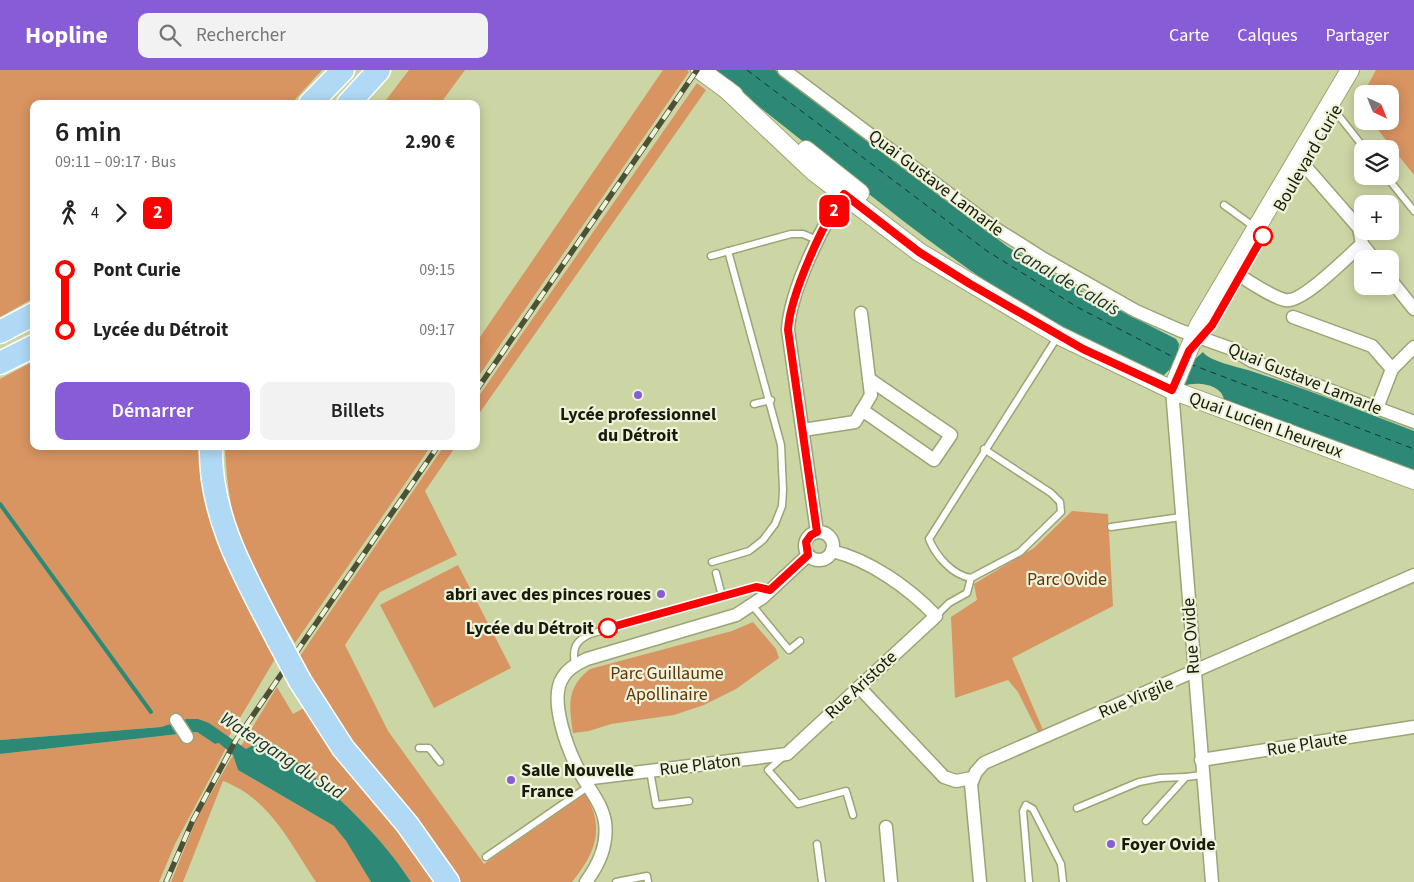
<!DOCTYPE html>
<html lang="fr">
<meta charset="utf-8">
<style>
body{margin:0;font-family:"Source Sans 3",sans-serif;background:#f2f2f2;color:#222;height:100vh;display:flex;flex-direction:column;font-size:19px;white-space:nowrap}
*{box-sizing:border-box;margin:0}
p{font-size:16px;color:#767676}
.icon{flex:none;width:28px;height:28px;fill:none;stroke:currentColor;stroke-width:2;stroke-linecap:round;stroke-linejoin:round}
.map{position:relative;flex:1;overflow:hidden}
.details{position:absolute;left:30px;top:30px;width:450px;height:350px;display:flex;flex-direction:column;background:#fff;border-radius:10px;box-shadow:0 2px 12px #0003}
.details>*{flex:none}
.badge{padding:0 10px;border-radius:8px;font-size:18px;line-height:32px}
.needle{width:32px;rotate:137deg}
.fabs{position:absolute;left:1354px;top:15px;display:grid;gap:10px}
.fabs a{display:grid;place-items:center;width:45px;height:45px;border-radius:10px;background:#fff;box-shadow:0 2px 12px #0003;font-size:25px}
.map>.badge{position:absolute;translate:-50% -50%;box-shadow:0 0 0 2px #fff}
.legs{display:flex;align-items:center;gap:8px;height:55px;padding:0 25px;font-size:16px}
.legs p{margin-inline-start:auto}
.head{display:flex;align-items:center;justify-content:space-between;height:85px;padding:0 25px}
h1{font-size:28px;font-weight:600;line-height:38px}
.cta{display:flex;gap:10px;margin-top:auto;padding:10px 25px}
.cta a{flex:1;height:58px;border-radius:10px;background:#875cd6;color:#fff;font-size:20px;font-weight:600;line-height:58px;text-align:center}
.cta a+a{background:#f2f2f2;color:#222}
ul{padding:0 25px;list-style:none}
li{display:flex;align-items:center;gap:18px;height:60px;font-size:19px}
li i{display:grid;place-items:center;width:8px;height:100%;margin:0 6px;background:currentColor}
li i::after{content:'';width:12px;height:12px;margin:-6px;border:4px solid;border-radius:50%;background:#fff}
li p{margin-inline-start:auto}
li:first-child i{background:linear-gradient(#0000 50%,currentColor 0)}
li:last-child i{background:linear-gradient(currentColor 50%,#0000 0)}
header{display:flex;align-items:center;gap:30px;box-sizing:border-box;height:70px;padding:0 25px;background:#875cd6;color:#fff}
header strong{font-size:24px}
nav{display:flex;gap:28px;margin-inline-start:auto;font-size:18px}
.search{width:350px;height:45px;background:#f2f2f2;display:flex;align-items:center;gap:12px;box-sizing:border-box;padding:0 18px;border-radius:10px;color:#767676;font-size:19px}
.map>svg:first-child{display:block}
.green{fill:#d89461}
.water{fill:#2d8976}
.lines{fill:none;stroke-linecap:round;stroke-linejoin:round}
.stream{stroke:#2d8976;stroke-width:4}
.ferry{stroke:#1c302b;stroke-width:1;stroke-dasharray:6 5;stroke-linecap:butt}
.lane-casing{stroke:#9ba475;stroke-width:9}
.street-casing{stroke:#9ba475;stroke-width:15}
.secondary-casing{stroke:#9ba475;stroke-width:20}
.highway-casing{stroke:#fff;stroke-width:25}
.lane{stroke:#fff;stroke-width:6}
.street{stroke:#fff;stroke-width:12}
.secondary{stroke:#fff;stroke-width:18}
.highway{stroke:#afd9f4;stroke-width:22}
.rail-casing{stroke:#4c5136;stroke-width:5.5}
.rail{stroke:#eef3da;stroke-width:4;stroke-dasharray:11;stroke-linecap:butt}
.highway-bridge-casing{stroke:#fff;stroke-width:25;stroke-linecap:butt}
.highway-bridge{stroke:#afd9f4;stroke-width:22}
.line-1-casing{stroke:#fff;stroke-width:11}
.line-1{stroke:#fe0000;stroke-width:8}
.stop-1-dot{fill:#fff;stroke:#fe0000;stroke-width:2.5}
.poi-dot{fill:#875cd6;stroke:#eef3da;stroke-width:2}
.labels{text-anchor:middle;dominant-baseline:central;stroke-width:4.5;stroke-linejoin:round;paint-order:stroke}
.street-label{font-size:18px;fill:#181b09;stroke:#eef3da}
.poi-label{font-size:18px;font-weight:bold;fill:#181b09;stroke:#eef3da;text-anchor:start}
.park-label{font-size:18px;fill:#643408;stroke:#eef3da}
.stop-label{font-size:18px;font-weight:bold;fill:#181b09;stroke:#eef3da;text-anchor:end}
.water-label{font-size:19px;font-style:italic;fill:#1c302b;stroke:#eef3da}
</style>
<header>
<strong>Hopline</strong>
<div class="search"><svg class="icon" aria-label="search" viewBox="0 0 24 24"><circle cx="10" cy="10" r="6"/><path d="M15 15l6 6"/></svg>Rechercher</div>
<nav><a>Carte</a><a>Calques</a><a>Partager</a></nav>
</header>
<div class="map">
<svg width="1414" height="812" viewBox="0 0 1414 812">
<rect width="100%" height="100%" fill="#ccd5a4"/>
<g class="green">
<path d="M0,0h322l-31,34h-257v194l-34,19z"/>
<path d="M409,0h56l-25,34h-57z"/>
<path d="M663,0h24l2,2 -213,308v-37z"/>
<path d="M1376,0h38v105l-43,-54h19v-27h-27z"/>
<path d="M697,13l9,7 -230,328v-18z"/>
<path d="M34,291v85h169l7,69 12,41 53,103 -47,79 -19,-15 -23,-4 -25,8 -161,13v-361z"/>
<path d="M225,376h206l-136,197c-21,-37 -47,-75 -59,-117 -7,-25 -10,-54 -11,-80z"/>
<path d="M444,376h12l-31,45 32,64 -77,37 -35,53 43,86 96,133 101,-70c21,34 10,60 -13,88h-161c-35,-54 -87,-98 -136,-138h-20l-9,5 -5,-3 36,-59 16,27 29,-16 -22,-42z"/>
<path d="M1072,441l36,3 5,92 -101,52 31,72 -5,2 -20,-40 -10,-12 -53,18 -4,-81 26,-17 -3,-16 60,-36z"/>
<path d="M458,495l53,103 -77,40 -54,-103z"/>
<path d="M753,552l23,27 3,9 -43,31 -32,16 -30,10 -63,9 -22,7 -16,2c-4,-28 -7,-45 17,-64l142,-38z"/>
<path d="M197,662l18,12 4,-1 8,3 -52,98 -16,38h-159v-128z"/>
<path d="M233,685l5,15 96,56 12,15 25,41h-55c-26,-39 -47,-84 -93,-101l-40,101h-12l26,-64z"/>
</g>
<g class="water">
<path d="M711,0h64l233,177 70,42 98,50 3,5 -1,7 17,8 8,-7c6,9 34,15 45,18 56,18 111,40 166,61v40l-190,-71c-2,-16 -28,-19 -40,-14l4,-8 -19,-8 -6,6 -4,-1c-56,-27 -112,-53 -163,-87 -100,-67 -189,-147 -285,-218z"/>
<path d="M186,649h12l11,4 37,26 9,-5h20c49,40 101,84 136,138h-40l-25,-41 -12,-15 -96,-56 -5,-15 -14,-12 -4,1 -18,-12 -197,22v-14l161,-13z"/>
</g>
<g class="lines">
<path class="stream" d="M0,434l151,208"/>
<g class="ferry">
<path d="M747,0l240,181 90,56 98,51"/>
<path d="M1190,294l224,85"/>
</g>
<g class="lane-casing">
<g id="lane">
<path d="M1331,36l34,43"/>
<path d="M1386,106l28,35"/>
<path d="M1224,135l40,29"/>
<path d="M711,186l80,-22h12l14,6"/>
<path d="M754,334l17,-4"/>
<path d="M1111,457l70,-10"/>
<path d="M712,492l37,-11 14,-11 12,-16 7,-18 1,-16 -2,-45 -53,-194"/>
<path d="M716,503l6,23"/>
<path d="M971,508c-19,-3 -35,-22 -42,-39l129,-203"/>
<path d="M752,535l37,45 11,-9"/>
<path d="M936,546l13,-13 18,-10 4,-15 49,-26 41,-40 -1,-10 -9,-9 -67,-44"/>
<path d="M575,595c-3,-16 0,-24 15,-31l166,-47 14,3"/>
<path d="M419,678h10l11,14"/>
<path d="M784,686l-16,14 30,34 48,-13 7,24"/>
<path d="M650,701l6,34 33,-4"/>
<path d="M1077,738l62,-26 21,-4 26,-1"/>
<path d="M1146,751l40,-44 16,-2"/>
<path d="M817,774l5,38"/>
<path d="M486,787l103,-71"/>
<path d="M616,812l31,-6 1,6"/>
<path d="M1029,812l-6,-71 3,-6 7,4 28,55 2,18"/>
</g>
</g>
<g class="street-casing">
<g id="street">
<path d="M784,0l209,157 51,32 92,52 43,19 53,19 20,12 162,61"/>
<path d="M1295,91l9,4 55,63 3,16 12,15"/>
<path d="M1231,200c15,9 38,26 54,30 17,4 63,-44 77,-56"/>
<path d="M1390,209l24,30"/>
<path d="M1293,247l79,29 20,23 -15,39"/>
<path d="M1392,299l22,-22"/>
<path d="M1172,320l40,492"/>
<path d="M862,340l72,50 17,-25 -82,-56"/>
<path d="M803,360l52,-8 16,-27 -10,-82"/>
<circle cx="819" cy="476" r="14"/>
<path d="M817,462l-29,-202c2,-40 36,-109 60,-142"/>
<path d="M859,617l85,90 12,4 16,-3"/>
<path d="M176,650l11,17"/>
<path d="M1201,690l213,-33"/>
<path d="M584,709l203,-25 149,-138c-27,-28 -66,-56 -104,-65"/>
<path d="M886,757l5,55"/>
<path d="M586,812c13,-18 22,-37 19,-60 -3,-19 -17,-34 -26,-51 -11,-21 -31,-72 -16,-94 5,-9 15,-14 24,-18l149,-44 26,-17 46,-43"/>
<path d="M980,812l-9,-98 5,-12 8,-9 430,-188"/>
</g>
</g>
<g class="secondary-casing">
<g id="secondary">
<path d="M700,0l34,25"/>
<path d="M726,19l87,82 106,81 139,83 114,55 242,90"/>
<path d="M806,80l54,43"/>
<path d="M1172,320l27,-65 151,-255"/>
</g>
</g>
<g class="highway-casing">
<g id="highway">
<path d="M310,34l33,-34"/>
<path d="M348,34l31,-34"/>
<path d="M0,262l34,-18"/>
<path d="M0,293l34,-17"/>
<path d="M211,376c-2,71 36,134 67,194"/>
<path d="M300,611l43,67 64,76 41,58"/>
</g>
</g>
<use href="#lane" class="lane"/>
<use href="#street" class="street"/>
<use href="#secondary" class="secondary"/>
<use href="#highway" class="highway"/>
<g class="rail-casing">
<g id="rail">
<path d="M476,321l221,-321"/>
<path d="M166,812l27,-62 43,-80 202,-294"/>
</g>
</g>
<use href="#rail" class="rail"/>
<g class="highway-bridge-casing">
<path id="highway-bridge" d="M278,570l22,41"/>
</g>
<use href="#highway-bridge" class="highway-bridge"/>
</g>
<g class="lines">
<g class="line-1-casing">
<path id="line-1" d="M608,558l148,-41 14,3 38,-35 -2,-13 5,-7 6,-3 -29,-202c2,-34 35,-108 56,-136l75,58 51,32 113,65 89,41 17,-39 23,-26 51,-89"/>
</g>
<use href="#line-1" class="line-1"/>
</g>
<g class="stop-1-dot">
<circle cx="1263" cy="166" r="9"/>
<circle cx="608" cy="558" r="9"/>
</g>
<g class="poi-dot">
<circle cx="638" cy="325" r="5"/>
<circle cx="661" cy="524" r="5"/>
<circle cx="511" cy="710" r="5"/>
<circle cx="1111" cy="774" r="5"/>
</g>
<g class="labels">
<g class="street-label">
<text transform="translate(1308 88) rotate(-60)">Boulevard Curie</text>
<text transform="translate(936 113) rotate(37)">Quai Gustave Lamarle</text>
<text transform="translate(1305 309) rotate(22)">Quai Gustave Lamarle</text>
<text transform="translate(1266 355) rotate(20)">Quai Lucien Lheureux</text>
<text transform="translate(1191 566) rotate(-94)">Rue Ovide</text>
<text transform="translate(861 615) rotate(-43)">Rue Aristote</text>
<text transform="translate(1136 628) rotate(-23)">Rue Virgile</text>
<text transform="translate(1307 674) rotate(-9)">Rue Plaute</text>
<text transform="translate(700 695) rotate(-7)">Rue Platon</text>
</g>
<g class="poi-label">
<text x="638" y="344" text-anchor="middle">Lycée professionnel<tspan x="638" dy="21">du Détroit</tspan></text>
<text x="651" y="524" text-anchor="end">abri avec des pinces roues</text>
<text x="521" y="700">Salle Nouvelle<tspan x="521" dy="21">France</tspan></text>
<text x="1121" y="774">Foyer Ovide</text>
</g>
<g class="park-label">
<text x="1067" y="509">Parc Ovide</text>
<text x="667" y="603">Parc Guillaume<tspan x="667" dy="21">Apollinaire</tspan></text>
</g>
<g class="stop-label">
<text x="594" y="558">Lycée du Détroit</text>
</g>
<g class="water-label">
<text transform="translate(1066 211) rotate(30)">Canal de Calais</text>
<text transform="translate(282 686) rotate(33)">Watergang du Sud</text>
</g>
</g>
</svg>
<div class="fabs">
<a><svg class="needle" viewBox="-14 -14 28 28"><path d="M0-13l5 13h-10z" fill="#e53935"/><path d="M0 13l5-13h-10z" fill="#767676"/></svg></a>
<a><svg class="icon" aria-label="layers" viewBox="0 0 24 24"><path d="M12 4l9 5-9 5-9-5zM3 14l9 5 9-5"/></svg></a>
<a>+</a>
<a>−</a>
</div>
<b class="badge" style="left:834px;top:141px;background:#fe0000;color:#fff">2</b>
<section class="details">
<div class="head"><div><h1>6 min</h1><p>09:11 – 09:17 · Bus</p></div><b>2.90 €</b></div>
<div class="legs"><svg class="icon" aria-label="walk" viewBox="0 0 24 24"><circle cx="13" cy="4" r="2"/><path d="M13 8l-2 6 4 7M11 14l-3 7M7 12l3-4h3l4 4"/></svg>4<svg class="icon" aria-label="forward" viewBox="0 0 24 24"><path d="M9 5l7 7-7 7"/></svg><b class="badge" style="background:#fe0000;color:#fff">2</b></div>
<ul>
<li><i style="color:#fe0000"></i><b>Pont Curie</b><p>09:15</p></li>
<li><i style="color:#fe0000"></i><b>Lycée du Détroit</b><p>09:17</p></li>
</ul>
<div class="cta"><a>Démarrer</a><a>Billets</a></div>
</section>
</div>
